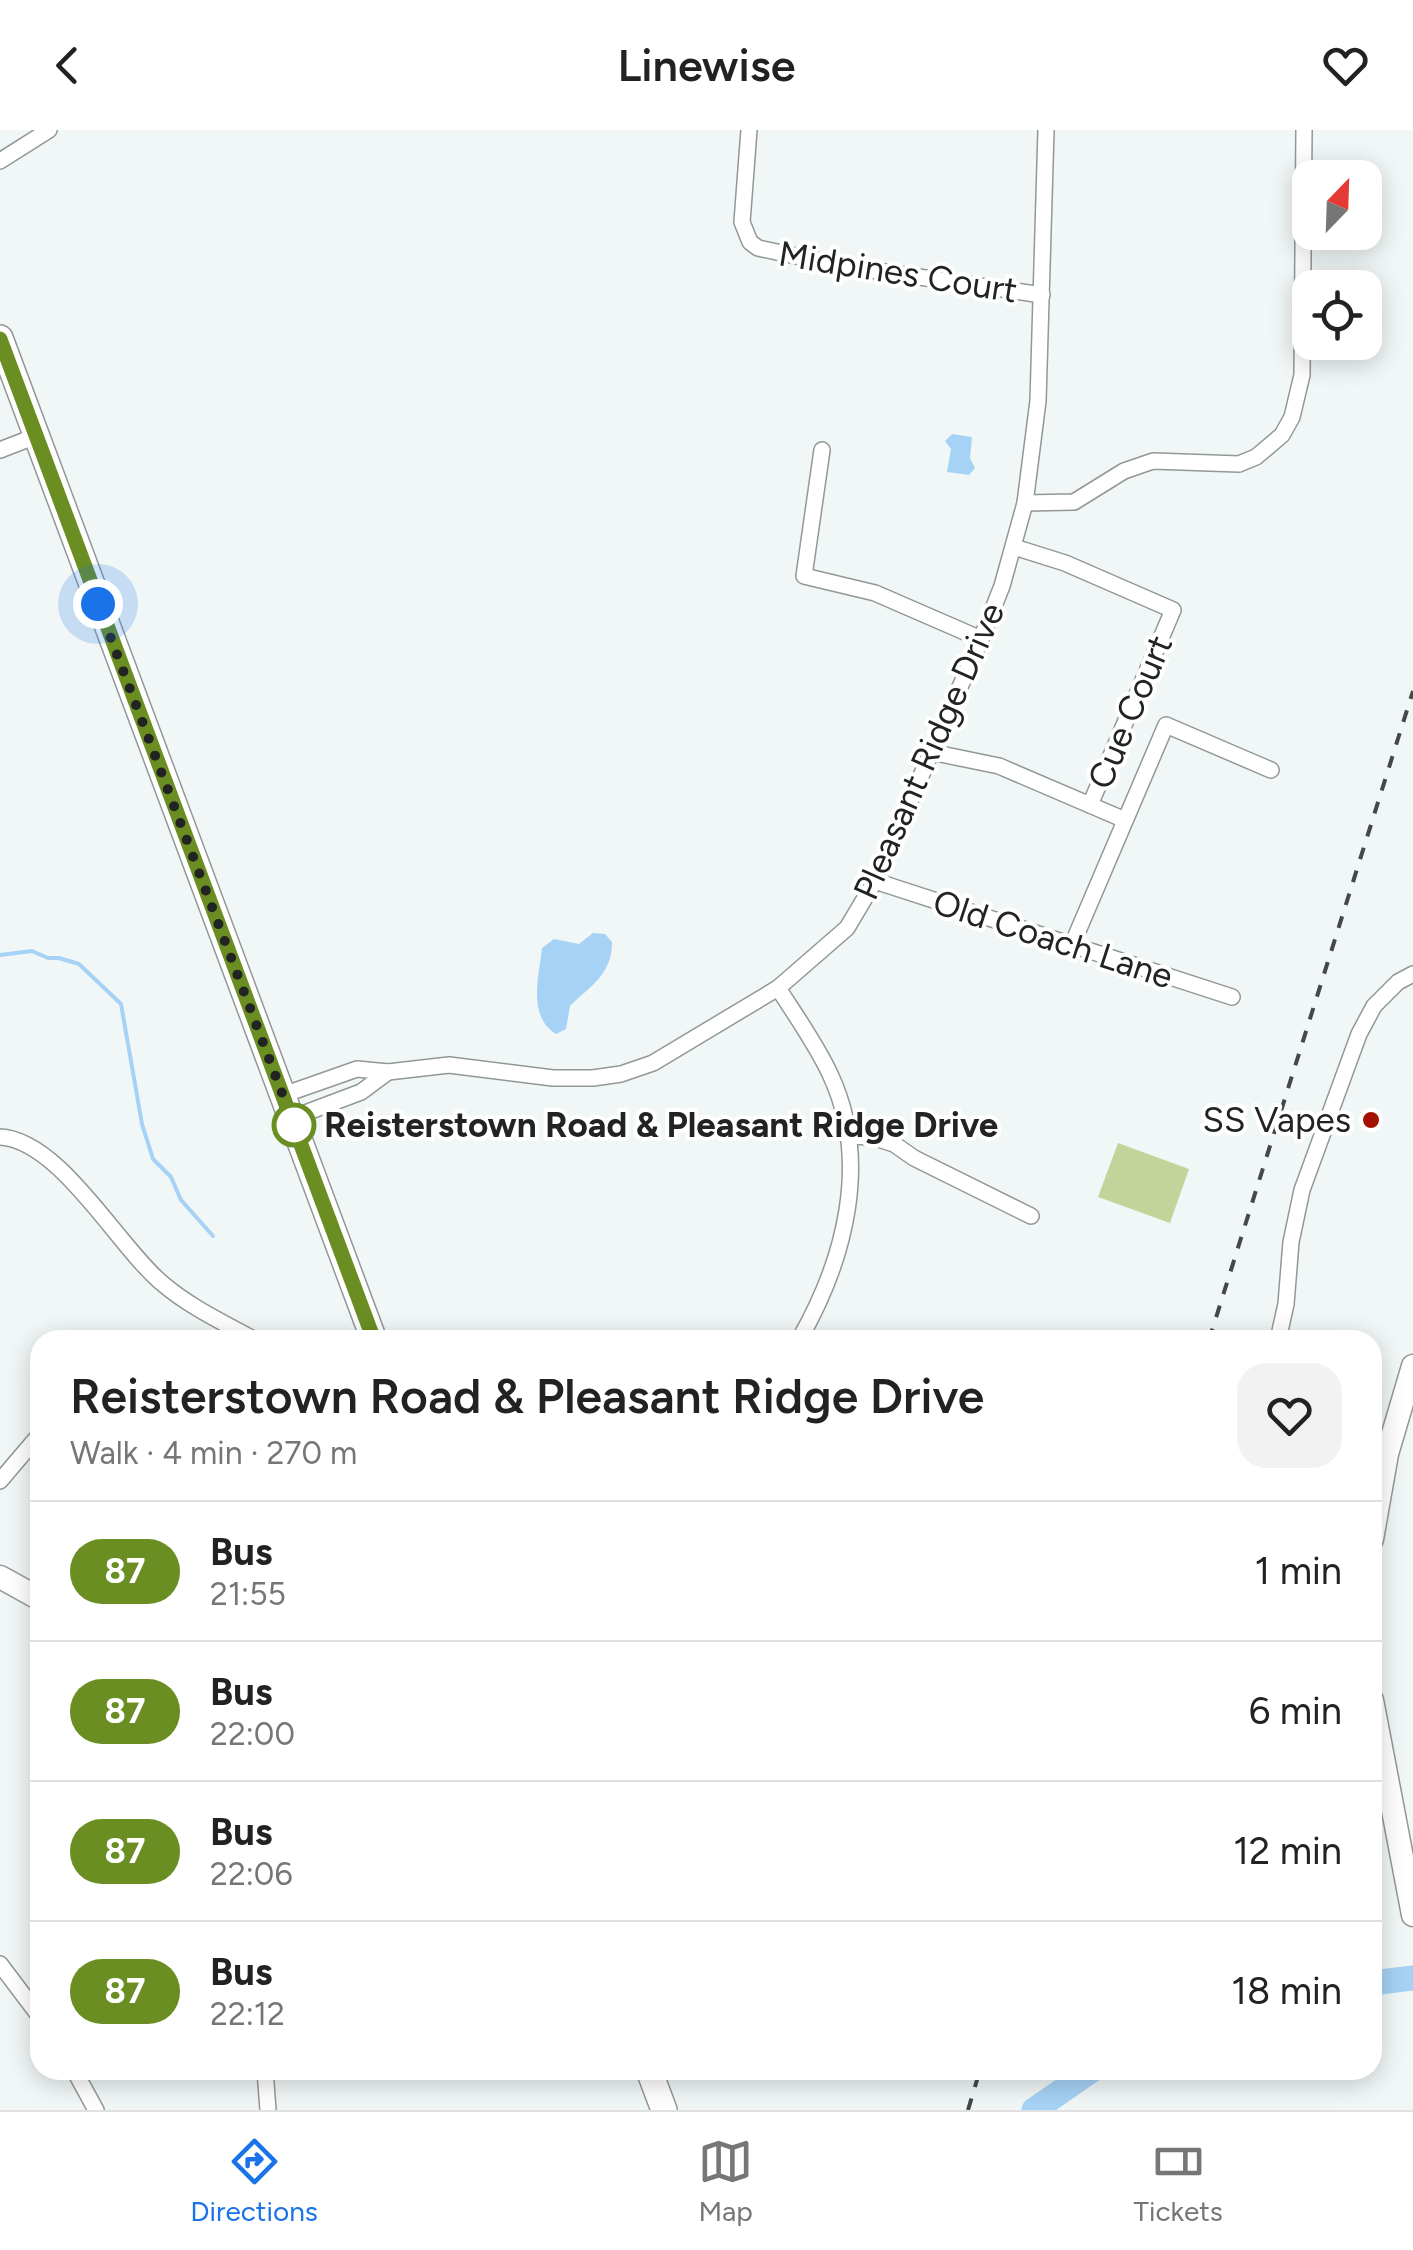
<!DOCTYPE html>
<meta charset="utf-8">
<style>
body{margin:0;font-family:Figtree,sans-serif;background:#f2f2f2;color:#222;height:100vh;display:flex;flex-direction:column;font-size:38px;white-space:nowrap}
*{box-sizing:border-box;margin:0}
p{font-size:32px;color:#767676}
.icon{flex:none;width:55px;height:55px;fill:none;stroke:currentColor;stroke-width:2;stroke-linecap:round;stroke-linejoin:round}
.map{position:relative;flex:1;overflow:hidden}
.sheet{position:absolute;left:30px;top:1200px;width:1352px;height:750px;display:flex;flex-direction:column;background:#fff;border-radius:30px;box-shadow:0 5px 25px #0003}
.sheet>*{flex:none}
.badge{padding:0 20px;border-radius:32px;font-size:35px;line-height:65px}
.needle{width:65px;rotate:23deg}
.buttons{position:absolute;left:1292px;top:30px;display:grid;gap:20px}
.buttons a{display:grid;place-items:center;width:90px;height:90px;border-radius:20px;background:#fff;box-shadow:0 5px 25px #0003;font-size:50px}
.you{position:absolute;width:50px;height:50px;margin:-25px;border:8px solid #fff;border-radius:50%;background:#1a73e8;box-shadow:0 0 0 15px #1a73e833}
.map>.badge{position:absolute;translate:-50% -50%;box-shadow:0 0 0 5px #fff}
.round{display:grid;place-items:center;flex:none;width:105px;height:105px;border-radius:30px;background:#f2f2f2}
.overview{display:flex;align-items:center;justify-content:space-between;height:170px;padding:0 40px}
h1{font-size:48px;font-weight:600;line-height:75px}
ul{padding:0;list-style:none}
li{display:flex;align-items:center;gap:30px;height:140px;padding:0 40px;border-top:2px solid #e0e0e0}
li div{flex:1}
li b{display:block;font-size:38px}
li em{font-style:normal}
li .badge{min-width:110px;font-weight:700;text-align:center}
header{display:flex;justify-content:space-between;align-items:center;height:130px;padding:0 40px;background:#fff;font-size:45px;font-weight:600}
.tab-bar{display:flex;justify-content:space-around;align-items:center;height:140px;border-top:2px solid #e0e0e0;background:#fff;font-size:28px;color:#767676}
.tab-bar a{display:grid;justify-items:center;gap:5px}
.tab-bar .on{color:#1a73e8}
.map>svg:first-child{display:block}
.green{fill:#c3d49b}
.water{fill:#a6d2f5}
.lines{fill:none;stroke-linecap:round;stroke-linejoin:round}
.stream{stroke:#a6d2f5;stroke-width:4}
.river{stroke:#a6d2f5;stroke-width:25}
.street-casing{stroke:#929897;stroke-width:18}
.secondary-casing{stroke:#929897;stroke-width:25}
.primary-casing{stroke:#929897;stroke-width:28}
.street{stroke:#fff;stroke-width:15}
.secondary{stroke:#fff;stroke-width:22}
.primary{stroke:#fff;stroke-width:25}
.rail{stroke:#454848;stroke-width:4;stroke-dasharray:12 12;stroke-linecap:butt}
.line-casing{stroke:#fff;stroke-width:22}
.line{stroke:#6b8e23;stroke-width:15}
.walk{stroke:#222424;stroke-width:10;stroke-dasharray:0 18}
.poi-dot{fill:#a51100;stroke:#fff;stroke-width:4}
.stop-dot{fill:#fff;stroke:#6b8e23;stroke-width:5}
.labels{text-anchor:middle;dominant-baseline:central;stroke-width:8;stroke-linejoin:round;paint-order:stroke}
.street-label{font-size:35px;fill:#222424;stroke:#fff}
.poi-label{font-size:35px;fill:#222424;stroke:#fff;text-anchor:end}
.stop-label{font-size:35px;font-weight:bold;fill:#222424;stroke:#fff;text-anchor:start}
</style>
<header><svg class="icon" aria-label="back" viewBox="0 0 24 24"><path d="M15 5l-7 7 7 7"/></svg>Linewise<svg class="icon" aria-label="heart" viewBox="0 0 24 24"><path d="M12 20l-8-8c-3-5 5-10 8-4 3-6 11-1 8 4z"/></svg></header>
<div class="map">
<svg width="1413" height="1980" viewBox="0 0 1413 1980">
<rect width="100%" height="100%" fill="#f0f7f6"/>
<path class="green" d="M1118,1013l71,26 -19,54 -72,-26z"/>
<g class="water">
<path d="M952,304l20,3 -2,21 5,10 -6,7 -22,-3 4,-23 -6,-8z"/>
<path d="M593,803l12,1 7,8c0,33 -22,44 -42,64l-4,23 -10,5c-29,-18 -17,-57 -14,-86l12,-9 25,5z"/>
</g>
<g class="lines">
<path class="stream" d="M0,825l32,-4 16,7h11l20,6 42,40 21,120 11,35 18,18 10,23 32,36"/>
<g class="river">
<path d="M1372,1853l41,-5"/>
<path d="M1034,1980l58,-40"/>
</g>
<g class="street-casing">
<g id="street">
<path d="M749,0l-7,92 8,20 8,6 86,18 198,29"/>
<path d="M0,31l49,-31"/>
<path d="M0,320l36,-14"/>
<path d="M822,320l-18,126 71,17 106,46"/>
<path d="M1025,373l49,-1 50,-31 29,-10 86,3 17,-7 26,-22 10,-18 10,-42 2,-245"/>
<path d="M1014,417l51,16 108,47 -83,195"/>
<path d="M931,622l68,14 126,54"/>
<path d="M875,751l357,116"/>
<path d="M1072,815l94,-220 105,45"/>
<path d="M778,858c18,28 38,56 52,86 41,87 15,186 -31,266"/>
<path d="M283,965l74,-26 31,3 61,-7 104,13h40l28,-4 32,-11 125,-75 69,-60 28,-47 106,-242 21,-53 23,-83 13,-102 8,-271"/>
<path d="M292,988l69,-26 27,-20"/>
<path d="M849,1006l23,1 22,7 20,14 117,58"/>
<path d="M0,1007c60,3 118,110 163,147 27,23 61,39 92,56"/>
<path d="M1278,1210l8,-36 5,-62 11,-52 57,-156 15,-28 24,-24 15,-8"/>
<path d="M0,1351l40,-47"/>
<path d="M0,1834l40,53"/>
<path d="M74,1940l22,40"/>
<path d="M265,1940l3,40"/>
</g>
</g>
<g class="secondary-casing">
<g id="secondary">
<path d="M1372,1409l15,-85 26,-88"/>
<path d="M0,1447l40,22"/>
<path d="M1372,1570l41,215"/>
</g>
</g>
<g class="primary-casing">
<g id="primary">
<path d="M0,208l374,1002"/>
<path d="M649,1940l15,40"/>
</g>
</g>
<use href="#street" class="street"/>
<use href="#secondary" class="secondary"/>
<use href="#primary" class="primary"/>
<g class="rail">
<path d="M1209,1210l204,-649"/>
<path d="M968,1980l12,-40"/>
</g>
</g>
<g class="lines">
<g class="line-casing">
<path id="line" d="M0,209l374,1001"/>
</g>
<use href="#line" class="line"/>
<path class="walk" d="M98,474l196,521"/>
</g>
<circle class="poi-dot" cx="1371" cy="990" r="10"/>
<circle class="stop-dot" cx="294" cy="995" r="20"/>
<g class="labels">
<g class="street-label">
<text transform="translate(898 142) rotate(9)">Midpines Court</text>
<text transform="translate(1130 582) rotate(-67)">Cue Court</text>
<text transform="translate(929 621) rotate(-66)">Pleasant Ridge Drive</text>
<text transform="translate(1053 809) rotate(18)">Old Coach Lane</text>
</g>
<g class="poi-label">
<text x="1351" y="990">SS Vapes</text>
</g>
<g class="stop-label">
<text x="324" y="995">Reisterstown Road &amp; Pleasant Ridge Drive</text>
</g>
</g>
</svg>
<div class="buttons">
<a><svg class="needle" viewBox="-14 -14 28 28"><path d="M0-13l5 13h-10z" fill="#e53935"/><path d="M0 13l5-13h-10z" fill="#767676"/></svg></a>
<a><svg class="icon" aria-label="locate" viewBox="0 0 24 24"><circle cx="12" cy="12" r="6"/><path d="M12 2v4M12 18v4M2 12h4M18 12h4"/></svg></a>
</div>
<div class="you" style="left:98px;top:474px"></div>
<section class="sheet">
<div class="overview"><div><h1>Reisterstown Road &amp; Pleasant Ridge Drive</h1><p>Walk · 4 min · 270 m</p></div><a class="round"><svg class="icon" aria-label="heart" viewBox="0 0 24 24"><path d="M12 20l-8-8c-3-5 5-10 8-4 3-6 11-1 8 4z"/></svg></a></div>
<ul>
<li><span class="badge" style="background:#6b8e23;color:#fff">87</span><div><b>Bus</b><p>21:55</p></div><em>1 min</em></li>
<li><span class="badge" style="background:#6b8e23;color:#fff">87</span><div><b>Bus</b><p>22:00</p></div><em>6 min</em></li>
<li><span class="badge" style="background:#6b8e23;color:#fff">87</span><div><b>Bus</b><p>22:06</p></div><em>12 min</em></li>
<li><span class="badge" style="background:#6b8e23;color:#fff">87</span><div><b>Bus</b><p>22:12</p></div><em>18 min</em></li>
</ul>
</section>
</div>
<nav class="tab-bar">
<a class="on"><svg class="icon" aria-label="directions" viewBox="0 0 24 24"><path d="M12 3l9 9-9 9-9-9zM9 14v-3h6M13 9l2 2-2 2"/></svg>Directions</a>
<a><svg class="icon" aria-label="map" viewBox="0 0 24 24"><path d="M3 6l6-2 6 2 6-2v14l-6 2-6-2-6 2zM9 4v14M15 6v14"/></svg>Map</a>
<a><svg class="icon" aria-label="tickets" viewBox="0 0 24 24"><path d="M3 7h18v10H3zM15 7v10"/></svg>Tickets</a>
</nav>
